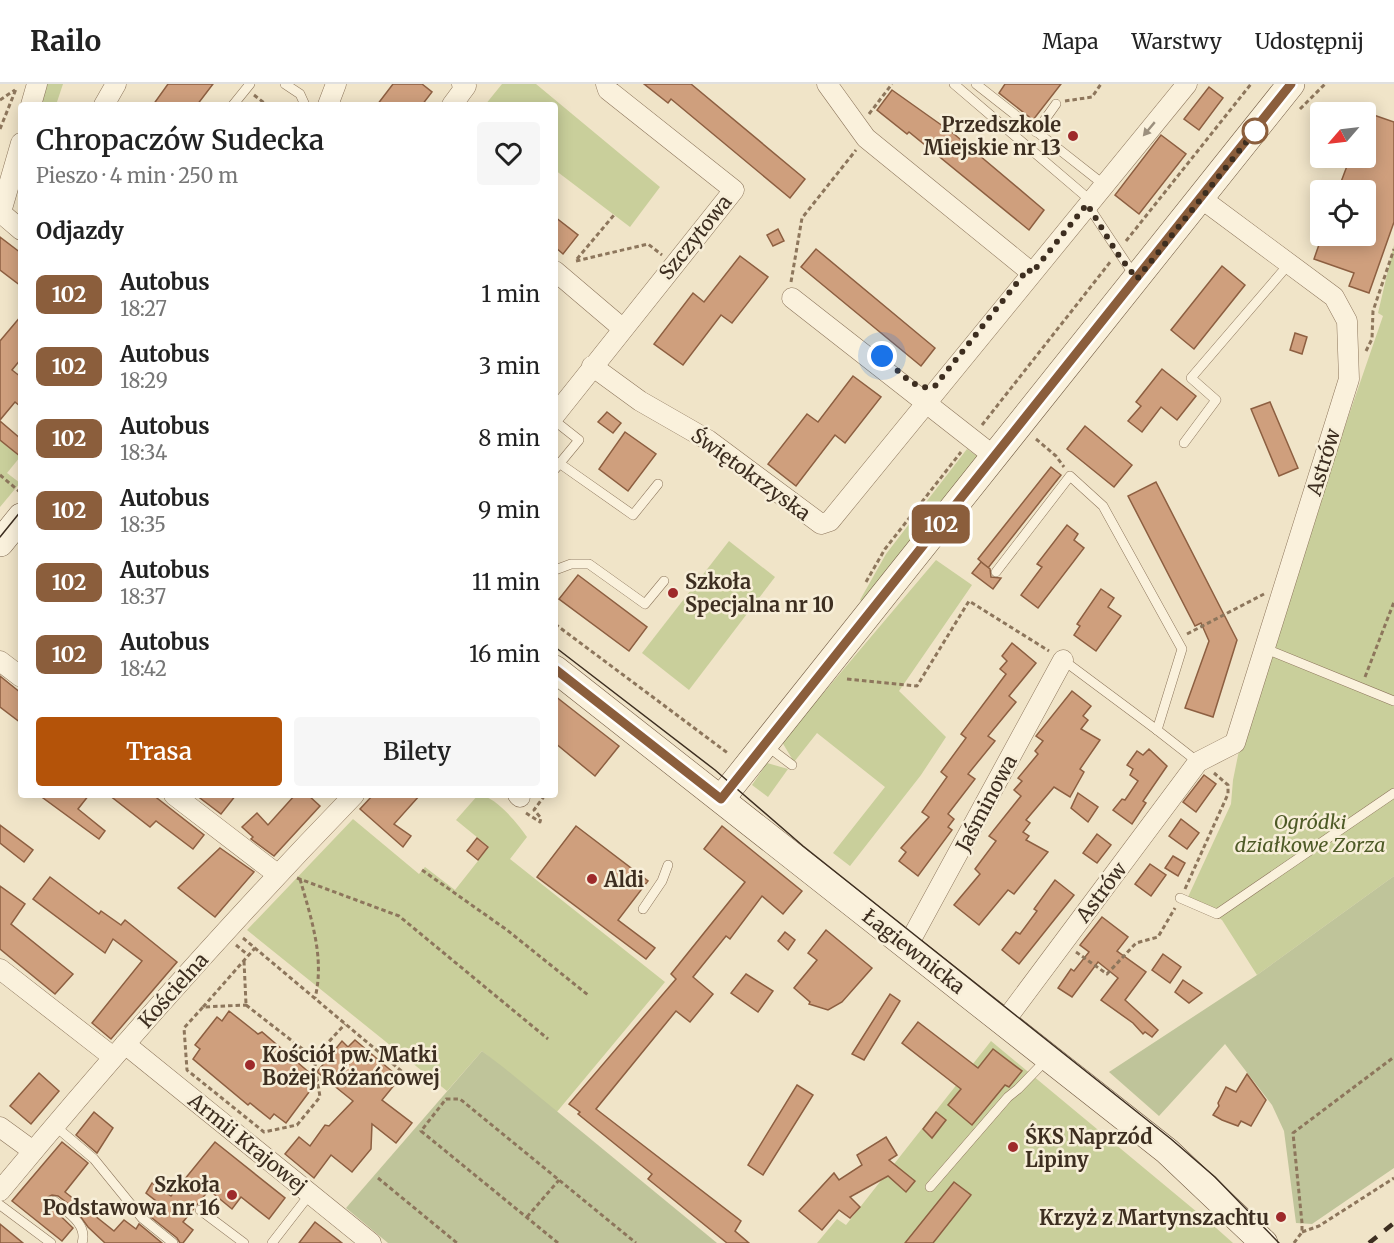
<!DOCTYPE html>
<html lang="pl">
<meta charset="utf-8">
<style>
body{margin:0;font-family:Merriweather,serif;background:#f6f6f6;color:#222;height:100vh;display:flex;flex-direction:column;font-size:22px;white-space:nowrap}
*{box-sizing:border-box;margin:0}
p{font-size:20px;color:#767676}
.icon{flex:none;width:33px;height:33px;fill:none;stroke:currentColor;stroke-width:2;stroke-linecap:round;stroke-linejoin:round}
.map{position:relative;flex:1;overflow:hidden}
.drawer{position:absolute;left:18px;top:18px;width:540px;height:696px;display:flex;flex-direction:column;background:#fff;border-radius:6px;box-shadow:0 3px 15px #0003}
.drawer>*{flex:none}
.badge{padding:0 12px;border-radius:9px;font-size:21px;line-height:39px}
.needle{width:39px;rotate:242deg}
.controls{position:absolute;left:1310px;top:18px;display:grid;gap:12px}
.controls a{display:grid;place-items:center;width:66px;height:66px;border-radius:6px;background:#fff;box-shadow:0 3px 15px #0003;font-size:30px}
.you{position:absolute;width:30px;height:30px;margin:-15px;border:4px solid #fff;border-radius:50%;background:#1a73e8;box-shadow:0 0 0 9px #1a73e833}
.map>.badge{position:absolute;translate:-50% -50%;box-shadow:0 0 0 3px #fff}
h2{padding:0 18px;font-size:22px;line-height:54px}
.round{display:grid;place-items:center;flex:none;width:63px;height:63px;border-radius:6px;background:#f6f6f6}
.headline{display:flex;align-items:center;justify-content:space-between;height:102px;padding:0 18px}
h1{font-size:28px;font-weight:600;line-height:45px}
.action{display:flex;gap:12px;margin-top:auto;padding:12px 18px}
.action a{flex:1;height:69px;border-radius:6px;background:#b45309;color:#fff;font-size:24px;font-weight:600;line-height:69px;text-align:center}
.action a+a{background:#f6f6f6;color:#222}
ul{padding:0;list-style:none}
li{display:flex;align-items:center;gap:18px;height:72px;padding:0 18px}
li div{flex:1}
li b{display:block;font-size:22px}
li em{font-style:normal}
li .badge{min-width:66px;font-weight:700;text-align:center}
header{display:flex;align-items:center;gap:36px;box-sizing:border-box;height:84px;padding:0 30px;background:#fff;border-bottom:2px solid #e0e0e0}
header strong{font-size:28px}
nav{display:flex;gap:33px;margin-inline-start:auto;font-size:21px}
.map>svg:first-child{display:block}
.green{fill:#c9cf9b}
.cemetery{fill:#bfc49a}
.building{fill:#cf9f7d;stroke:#8d5f41;stroke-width:1.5}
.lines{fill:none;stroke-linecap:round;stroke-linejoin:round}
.lane-casing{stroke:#8d765c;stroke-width:10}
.street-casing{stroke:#8d765c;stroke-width:21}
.secondary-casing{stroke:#6f573f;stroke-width:28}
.path{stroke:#8d765c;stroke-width:3;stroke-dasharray:4.5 3;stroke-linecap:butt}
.lane{stroke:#faf1dc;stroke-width:9}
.street{stroke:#faf1dc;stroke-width:20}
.secondary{stroke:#faf1dc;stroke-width:27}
.tram{stroke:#3d2e20;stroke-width:1.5}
.rail{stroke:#3d2e20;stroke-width:4.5;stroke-dasharray:10 10;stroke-linecap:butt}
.oneway{fill:#9c907e}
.line-casing{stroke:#fff;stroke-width:14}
.line{stroke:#8b5e3c;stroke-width:9}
.walk{stroke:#3d2e20;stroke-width:6;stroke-dasharray:0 10.8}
.stop-dot{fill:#fff;stroke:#8b5e3c;stroke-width:3}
.poi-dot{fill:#9e2a2b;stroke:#f7eed8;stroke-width:2}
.labels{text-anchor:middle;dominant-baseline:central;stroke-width:5;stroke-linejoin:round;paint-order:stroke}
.poi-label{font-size:20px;font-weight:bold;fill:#3d2e20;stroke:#f7eed8;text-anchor:start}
.street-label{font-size:20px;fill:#3d2e20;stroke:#f7eed8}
.park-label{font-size:20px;font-style:italic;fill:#4d5a26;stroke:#f7eed8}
</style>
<header>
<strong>Railo</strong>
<nav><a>Mapa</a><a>Warstwy</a><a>Udostępnij</a></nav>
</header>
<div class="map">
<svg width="1394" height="1159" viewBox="0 0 1394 1159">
<rect width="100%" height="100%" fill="#f0e4c8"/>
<g class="green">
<path d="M46,0h17l-7,21h-16z"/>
<path d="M502,0h34l124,103 -30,40 -75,-57v-65h-70z"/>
<path d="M1394,161v631l-137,99 -35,-55 -34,-23 43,-93 2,-24 14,-69 136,-395 -5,-3z"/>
<path d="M0,356l20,17 -13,16 13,10 -20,24z"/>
<path d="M967,365l10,7 -3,6 -110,140 -4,-2 26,-46z"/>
<path d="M729,457l46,36 -86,113 -47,-37z"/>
<path d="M936,476l36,25 -73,106 47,46 -25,38 -71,91 -17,-13 52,-66 -68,-54 -23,29 -12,-20z"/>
<path d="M767,679l21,6 -20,28 -16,-12z"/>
<path d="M478,711c17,0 40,29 49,42l-17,22 155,123 -109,131 -74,-62 -35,40 -200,-161 106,-111 66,55 6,-7 30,23 34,-43 -33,-27z"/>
<path d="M991,957l224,186 18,16h-416l20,-24 9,6z"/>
</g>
<g class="cemetery">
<path d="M1394,792v292l-82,56 -16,-1 -12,-92 -12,-26 -47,-61 -66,72 -50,-44 148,-97z"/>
<path d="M482,967l21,16 214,176h-329l-42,-35z"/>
</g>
<g class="building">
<path d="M168,0h45l-16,21h-44z"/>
<path d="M393,0h29l10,8 -10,13h-45z"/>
<path d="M644,0h47l114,95 -15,19 -119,-99 -3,4z"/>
<path d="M1005,0h56l-28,36 -34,-27z"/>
<path d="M1209,3l14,11 -24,32 -15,-11z"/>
<path d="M892,6l62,44 90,76 -15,20 -120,-98 -2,2 -30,-24z"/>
<path d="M1365,28l29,10v100l-25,71 -20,-7 5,-13 -40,-14 8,-23h43v-46h-27l12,-32h15z"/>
<path d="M1161,51l25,19 -47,60 -24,-19z"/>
<path d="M555,133l23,18 -15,19 -8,-7z"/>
<path d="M778,145l6,12 -11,5 -6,-11z"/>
<path d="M0,153l21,16v33l-21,-16z"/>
<path d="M816,165l119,99 -14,18 -120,-99z"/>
<path d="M740,172l28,21 -36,46 -11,-8 -38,50 -29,-21 39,-51 11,9z"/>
<path d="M1222,182l23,19 -51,64 -23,-19z"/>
<path d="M21,232v43l-9,11 9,7v30l-6,-5 -15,18v-79z"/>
<path d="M1295,249l12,4 -5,17 -12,-4z"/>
<path d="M1162,285l34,27 -19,24 -16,-13 -19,25 -14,-11 13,-15 -5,-4z"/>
<path d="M853,292l28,21 -36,46 -10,-8 -39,51 -28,-22 39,-50 11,8z"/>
<path d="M1270,318l28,66 -19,8 -28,-67z"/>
<path d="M607,328l14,11 -8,10 -15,-11z"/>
<path d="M0,337l21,18v18l-21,-17z"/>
<path d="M1085,342l47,39 -18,22 -47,-38z"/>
<path d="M625,348l31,22 -28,37 -29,-22z"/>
<path d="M1051,383l10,8 -73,93 -10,-9z"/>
<path d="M1156,398l81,158 -24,77 -28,-9 24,-67 -8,-18 -6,3 -67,-130z"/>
<path d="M1067,441l11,9 -4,6 10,8 -46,60 -17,-13 21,-28 -5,-3z"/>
<path d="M981,478l9,7 1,8 10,1 -8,11 -21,-16z"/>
<path d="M578,491l69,52 -18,24 -70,-52z"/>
<path d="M1101,505l13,9 -6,9 13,9 -25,35 -22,-16 6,-9 -3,-2z"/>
<path d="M1012,559l24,20 -27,33 7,6 -28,34 7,5 -27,33 7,5 -27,35 6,5 -6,8 4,3 -34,46 -19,-15 7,-9 -5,-4 28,-31 -7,-5 25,-35 -6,-5 25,-34 -5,-4 45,-60 -6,-5 7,-8 -5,-5z"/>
<path d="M0,592l21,17v30l-21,-16z"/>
<path d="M1072,607l19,15 -8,10 5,4 -7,9 19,11 -20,29 4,3 -14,25 -16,-10 -28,33 4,3 -7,9 6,4 -3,4 22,12 -34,42 -6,-4 -29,35 -25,-20 26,-31 -5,-5 21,-28 -7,-5 32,-40 -7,-6 8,-9 -4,-3 20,-24 -3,-3 8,-10 -7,-5z"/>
<path d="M555,612l64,50 -24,30 -40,-33z"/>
<path d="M1149,665l18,17 -24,35 3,2 -14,21 -19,-14 9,-11 3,1 13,-19 -8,-6 3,-6 -6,-4 10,-14 6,4z"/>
<path d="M1204,691l12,9 -20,28 -13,-10z"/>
<path d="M1078,709l20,14 -10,15 -17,-14z"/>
<path d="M39,711h50l-11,14 27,22 -6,8z"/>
<path d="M109,711h44l51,40 -11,14 -37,-28 -6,6z"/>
<path d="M196,711h40l-15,19z"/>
<path d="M295,711h13l12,11 -46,50 -23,-17 2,-2 -11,-10 15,-14 11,12z"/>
<path d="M373,711h47l-26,29 17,12 -8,11 -43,-38z"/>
<path d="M1181,735l18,14 -12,16 -18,-13z"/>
<path d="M0,741l33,25 -9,12 -24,-19z"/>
<path d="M576,742l72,55 -30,39 37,28 -9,11 -109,-82z"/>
<path d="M722,742l80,65 -19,23 -21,-18 -32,43 -4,-3 -33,41 20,17 -23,28 -14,-11 -80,98 145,112 -6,10 14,12h-22l-79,-64 4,-5 -74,-60 2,-2 -11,-8 107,-125 -5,-5 74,-92 -41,-33z"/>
<path d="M1097,750l14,11 -14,18 -14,-10z"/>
<path d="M477,754l11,9 -10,13 -11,-9z"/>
<path d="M220,764l34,24 -39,45 -37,-29z"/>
<path d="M1173,772l12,7 -7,13 -13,-8z"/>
<path d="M1150,780l16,11 -15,21 -16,-12z"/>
<path d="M50,793l49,37 2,-3 20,14 4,-5 52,42 -66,77 -19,-16 50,-62 -29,-22 -8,14 -72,-54z"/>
<path d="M1055,796l19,15 -55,69 -17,-14 14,-18 4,2 17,-23 -3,-2z"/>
<path d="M0,802l25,18 -14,20 62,50 -18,20 -55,-45z"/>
<path d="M1102,833l26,20 -11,14 29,21 -21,28 33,30 -6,7 -7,-5 -2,2 -10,-11 -32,-23 17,-22 -20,-16 -26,35 -14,-9 13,-19 3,2 15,-19 -9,-7z"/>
<path d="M826,846l46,38 -30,34 -14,8 -19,-6 1,-2 -16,-14 23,-28 -9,-7z"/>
<path d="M785,848l10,8 -7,10 -10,-9z"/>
<path d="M1163,870l18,13 -11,16 -18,-13z"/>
<path d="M746,890l27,17 -15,21 -27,-19z"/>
<path d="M1183,896l19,13 -13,10 -14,-11z"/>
<path d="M890,910l10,7 -36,59 -12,-6z"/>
<path d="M229,927l29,23 4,-2 56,48 -32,43 -12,-9 -4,5 -20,-16 -2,2 -55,-46 7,-10 -5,-4 22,-28 5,4z"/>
<path d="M918,938l60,46 15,-19 29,22 -13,16 -4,-2 -33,40 -24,-20 13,-16 -59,-46z"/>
<path d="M355,956l39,33 -5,6 6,5 -13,16 30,23 -16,20 -24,-19 -1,25 -19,23 -21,-17 -17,23 -29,-24 14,-17 11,9 15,-21 4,1 24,-25 -36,-29 25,-31 6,6z"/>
<path d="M39,989l20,18 -28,33 -21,-18z"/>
<path d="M1247,990l19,26 -15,26 -10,-5 -3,5 -16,-6 -9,-5 6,-9 -1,-3 8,-16 10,5z"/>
<path d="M797,1001l16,10 -50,80 -15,-10z"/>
<path d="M94,1028l19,16 -16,25 -21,-18z"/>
<path d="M936,1028l10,8 -14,18 -9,-9z"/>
<path d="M886,1053l11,18 -8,5 26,21 -9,11 -18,-16 -38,21 10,10 -10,11 -11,-8 -17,20 -23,-19 35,-38 5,7 23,-15 -5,-10z"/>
<path d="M62,1058l26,21 -23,29 49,39 10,-11 12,9 3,-5 23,19h-57l-17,-16 -13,-18 -17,-13 -6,-1 -4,2v7l25,24 -11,13 -50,-40z"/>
<path d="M215,1058l70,56 -16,21 -28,-22 -9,12 -23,-19 -26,32 10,8 -10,13h-3l-3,-5 -30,-24 9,-13 -10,-8 6,-10 19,13z"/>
<path d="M954,1098l17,13 -38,48h-28z"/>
<path d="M315,1138l27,21h-43z"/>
<path d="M0,1140l23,19h-23z"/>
</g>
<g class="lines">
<g class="lane-casing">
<g id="lane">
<path d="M285,0l15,10 5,11"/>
<path d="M954,0l136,116"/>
<path d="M976,0l127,100"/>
<path d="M233,21l17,-21"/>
<path d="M1036,48l20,-28"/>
<path d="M1087,120l47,71"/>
<path d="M555,337l24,19 -24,29"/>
<path d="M1184,359l32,-43 -25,-22 97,-113"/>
<path d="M559,379l74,52 25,-31"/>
<path d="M555,486l16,-6h18l56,40 19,-23"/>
<path d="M996,488l74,-96 33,30 79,143 -25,81 -94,-70"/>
<path d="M1266,565l128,52"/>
<path d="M1157,646l41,32"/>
<path d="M767,662l25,19"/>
<path d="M1180,814l37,16 177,-121"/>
<path d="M643,825l19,-28 6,-16"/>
<path d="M55,1042l39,33 48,59 31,25"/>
<path d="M930,1103l78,-90 10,-8 29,-30"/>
<path d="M54,1117c13,11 34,23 28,42"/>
<path d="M0,1121l51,38"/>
<path d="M200,1126l44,33"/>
<path d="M272,1159l38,-49"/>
</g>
</g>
<g class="street-casing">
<g id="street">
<path d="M827,0l39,54 166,135"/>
<path d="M31,21l6,-21"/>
<path d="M104,21l12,-21"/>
<path d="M328,21l8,-21"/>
<path d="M452,21l14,-19 -4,-2"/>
<path d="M0,128l21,18"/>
<path d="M1,128l20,-69"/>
<path d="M555,187l67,57"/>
<path d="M792,214l203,159"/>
<path d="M592,282l48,35 68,39 113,84 9,-3 357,-437"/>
<path d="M555,331l179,-225 -126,-100 -2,-6"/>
<path d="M0,577l21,16"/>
<path d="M174,711l103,79"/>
<path d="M518,711l2,2"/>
<path d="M908,861l155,-285"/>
<path d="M0,885l113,88"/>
<path d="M1004,938l194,-260 37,-19 114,-364 -2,-58 -13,-24 -132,-98"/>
<path d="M125,960l246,199"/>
<path d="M0,1043l33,24"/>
<path d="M0,1107c113,-136 231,-269 354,-396"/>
</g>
</g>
<g class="secondary-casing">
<g id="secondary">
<path d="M0,459l21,-26"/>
<path d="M555,585l612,482 97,92"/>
<path d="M721,715l570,-715"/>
</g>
</g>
<g class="path">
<path d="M254,11l13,10"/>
<path d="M0,16l15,-10"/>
<path d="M1065,17l27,-4 9,-13"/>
<path d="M1300,25l25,-25"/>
<path d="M869,30l23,-30"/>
<path d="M0,45l16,-40"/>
<path d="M1126,157l125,-157"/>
<path d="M577,175l37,-44"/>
<path d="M576,177l72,-17 14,11"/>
<path d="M791,198l11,-64 54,-68"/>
<path d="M1366,267l6,-12 1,-28 21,-62"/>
<path d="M982,341l129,-164"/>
<path d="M1036,355l20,17 8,11"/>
<path d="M0,391l20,17"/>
<path d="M866,498l19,-33 76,-97"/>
<path d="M555,540l174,130"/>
<path d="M1187,550l77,-40"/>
<path d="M1365,593l29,-75"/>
<path d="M847,595l70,7 52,-85 80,50"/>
<path d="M526,729l14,9 1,-4 -7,-8 11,-15"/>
<path d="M422,786l85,60 81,65"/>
<path d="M297,794l102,38 149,123"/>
<path d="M300,795c11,39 25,79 15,119"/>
<path d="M1185,805l43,-95v-9l-14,-12"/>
<path d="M243,854l175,147"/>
<path d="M236,861l12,10"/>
<path d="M1076,868l31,22 29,-31 22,-6 17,-29"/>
<path d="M244,877l2,43"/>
<path d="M246,921l68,53 6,39 -23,28 -33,7 -77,-62 -3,-42 19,-21z"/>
<path d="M203,923l52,-59"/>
<path d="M314,974l31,-34"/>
<path d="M378,1094l79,65"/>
<path d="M527,1133l32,-37"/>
<path d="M1302,1148l17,-6 75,-48"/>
<path d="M558,1159l-137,-112 25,-32h14l176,144"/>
<path d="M1294,1159l8,-11v-9l-9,-90 101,-76"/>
</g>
<use href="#lane" class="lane"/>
<use href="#street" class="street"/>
<use href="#secondary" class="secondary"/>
<g class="tram">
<path d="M0,453l21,-26"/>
<path d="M555,563l160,123 88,76 368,293 44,38 64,66"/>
</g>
<path class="rail" d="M1369,1159l25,-20"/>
</g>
<defs><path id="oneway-solid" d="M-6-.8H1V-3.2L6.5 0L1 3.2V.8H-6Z" transform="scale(1.5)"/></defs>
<use class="oneway" href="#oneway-solid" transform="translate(1149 45) rotate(130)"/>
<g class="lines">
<g class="line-casing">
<path id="line" d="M555,585l166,130 570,-715"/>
</g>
<use href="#line" class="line"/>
<path class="walk" d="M882,272c14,12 34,38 53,30l93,-117 4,4 55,-69 30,49 20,26 118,-148"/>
</g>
<circle class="stop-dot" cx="1255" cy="47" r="12"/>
<g class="poi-dot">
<circle cx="1073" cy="52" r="6"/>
<circle cx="673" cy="509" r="6"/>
<circle cx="592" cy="795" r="6"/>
<circle cx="250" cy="981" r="6"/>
<circle cx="1013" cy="1063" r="6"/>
<circle cx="232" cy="1111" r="6"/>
<circle cx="1281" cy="1133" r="6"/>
</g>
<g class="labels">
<g class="poi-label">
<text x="1061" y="40" text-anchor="end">Przedszkole<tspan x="1061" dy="23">Miejskie nr 13</tspan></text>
<text x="685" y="497">Szkoła<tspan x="685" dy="23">Specjalna nr 10</tspan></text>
<text x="604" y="795">Aldi</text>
<text x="262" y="970">Kościół pw. Matki<tspan x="262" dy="23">Bożej Różańcowej</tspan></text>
<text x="1025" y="1052">ŚKS Naprzód<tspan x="1025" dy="23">Lipiny</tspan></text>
<text x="220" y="1100" text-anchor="end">Szkoła<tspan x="220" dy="23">Podstawowa nr 16</tspan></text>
<text x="1269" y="1133" text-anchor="end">Krzyż z Martynszachtu</text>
</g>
<g class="street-label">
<text transform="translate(695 153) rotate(-51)">Szczytowa</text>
<text transform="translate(1323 378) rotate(-73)">Astrów</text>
<text transform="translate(751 390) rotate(36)">Świętokrzyska</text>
<text transform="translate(986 719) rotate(-62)">Jaśminowa</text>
<text transform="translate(1101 808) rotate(-53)">Astrów</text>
<text transform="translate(914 867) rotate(38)">Łagiewnicka</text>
<text transform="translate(173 906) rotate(-48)">Kościelna</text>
<text transform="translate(248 1059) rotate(39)">Armii Krajowej</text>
</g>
<g class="park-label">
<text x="1310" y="737">Ogródki<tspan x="1310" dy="23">działkowe Zorza</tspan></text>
</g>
</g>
</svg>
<div class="controls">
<a><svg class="needle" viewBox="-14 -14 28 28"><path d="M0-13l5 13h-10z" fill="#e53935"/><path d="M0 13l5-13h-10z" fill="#767676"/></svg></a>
<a><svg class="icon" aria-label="locate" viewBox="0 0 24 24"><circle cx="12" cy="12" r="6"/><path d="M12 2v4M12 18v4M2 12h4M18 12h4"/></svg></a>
</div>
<div class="you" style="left:882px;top:272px"></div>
<b class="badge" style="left:941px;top:440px;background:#8b5e3c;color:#fff">102</b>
<section class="drawer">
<div class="headline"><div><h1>Chropaczów Sudecka</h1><p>Pieszo · 4 min · 250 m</p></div><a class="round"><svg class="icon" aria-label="heart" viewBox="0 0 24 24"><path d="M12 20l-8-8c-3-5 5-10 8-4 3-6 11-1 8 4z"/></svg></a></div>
<h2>Odjazdy</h2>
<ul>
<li><span class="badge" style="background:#8b5e3c;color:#fff">102</span><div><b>Autobus</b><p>18:27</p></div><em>1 min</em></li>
<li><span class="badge" style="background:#8b5e3c;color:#fff">102</span><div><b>Autobus</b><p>18:29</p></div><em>3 min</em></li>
<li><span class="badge" style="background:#8b5e3c;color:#fff">102</span><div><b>Autobus</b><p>18:34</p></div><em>8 min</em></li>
<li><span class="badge" style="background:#8b5e3c;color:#fff">102</span><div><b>Autobus</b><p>18:35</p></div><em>9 min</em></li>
<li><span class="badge" style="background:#8b5e3c;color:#fff">102</span><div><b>Autobus</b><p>18:37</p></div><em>11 min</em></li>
<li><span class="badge" style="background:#8b5e3c;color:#fff">102</span><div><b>Autobus</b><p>18:42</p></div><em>16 min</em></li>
</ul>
<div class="action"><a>Trasa</a><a>Bilety</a></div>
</section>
</div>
